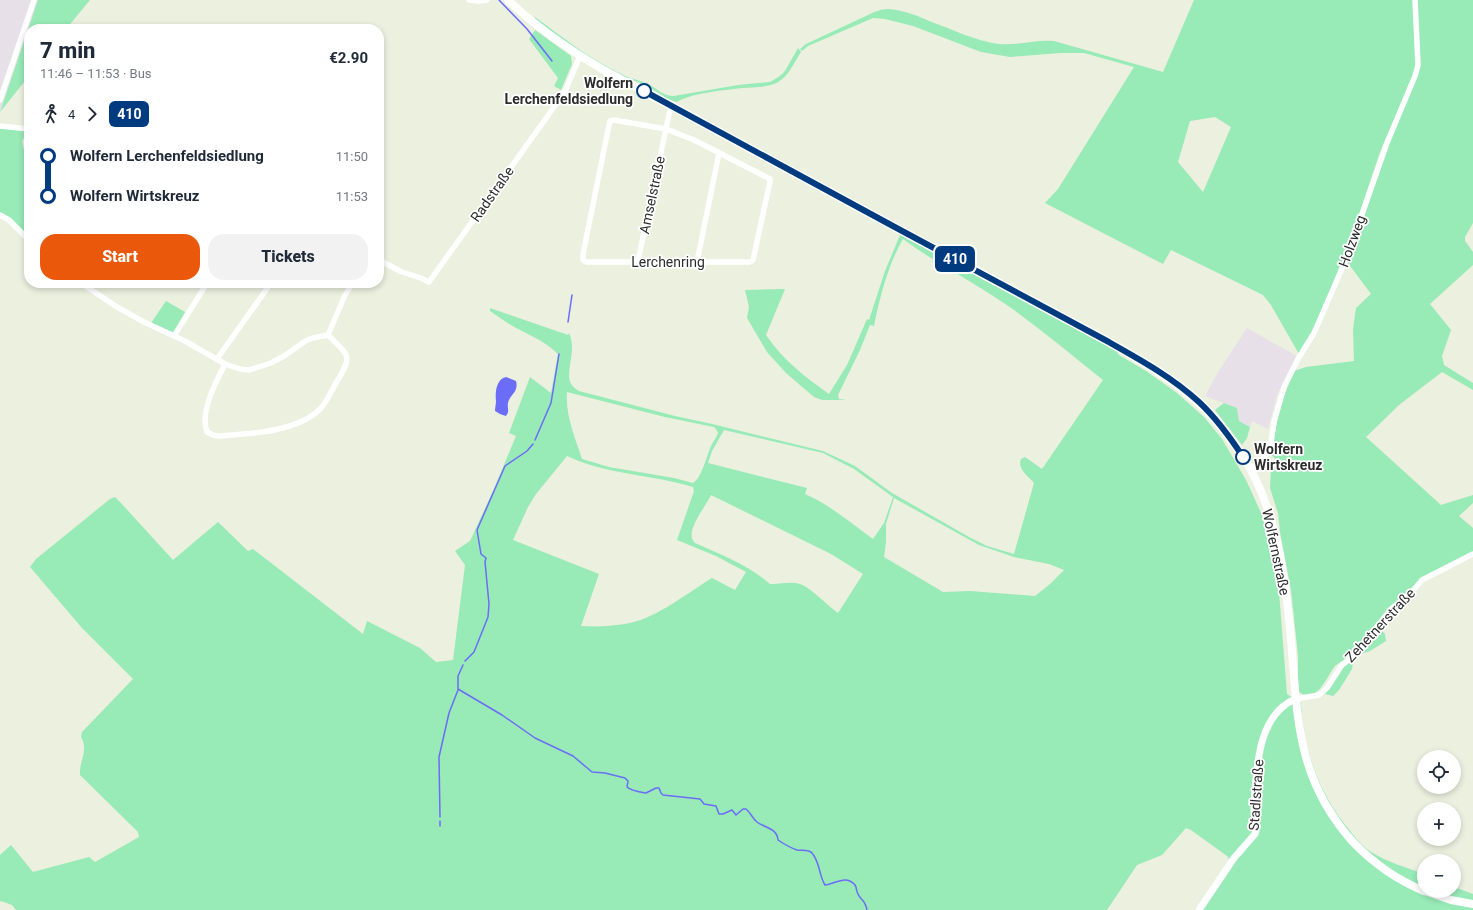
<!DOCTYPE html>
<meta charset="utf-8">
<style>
body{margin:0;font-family:Roboto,sans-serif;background:#f2f2f3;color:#1f2937;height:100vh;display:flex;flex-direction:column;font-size:15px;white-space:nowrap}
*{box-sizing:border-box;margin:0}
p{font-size:13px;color:#747a83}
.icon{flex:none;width:22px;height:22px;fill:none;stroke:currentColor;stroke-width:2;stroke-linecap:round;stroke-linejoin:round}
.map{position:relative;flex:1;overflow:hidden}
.details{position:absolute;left:24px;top:24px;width:360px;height:264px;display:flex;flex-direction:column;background:#fff;border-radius:16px;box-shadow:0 2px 6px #0003}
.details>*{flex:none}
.badge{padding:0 8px;border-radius:6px;font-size:14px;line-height:26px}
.fabs{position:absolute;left:1417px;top:750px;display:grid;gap:8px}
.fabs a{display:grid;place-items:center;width:44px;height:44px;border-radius:50%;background:#fff;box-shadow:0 2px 6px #0003;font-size:20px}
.map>.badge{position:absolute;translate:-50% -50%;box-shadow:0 0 0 2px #fff}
.legs{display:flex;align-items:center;gap:6px;height:44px;padding:0 16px;font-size:13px}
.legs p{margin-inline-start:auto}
.head{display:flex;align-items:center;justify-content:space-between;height:68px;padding:0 16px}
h1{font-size:22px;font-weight:800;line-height:30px}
.cta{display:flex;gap:8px;margin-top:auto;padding:8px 16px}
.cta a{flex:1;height:46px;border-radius:16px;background:#ea580c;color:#fff;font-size:16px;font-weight:800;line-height:46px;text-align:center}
.cta a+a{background:#f2f2f3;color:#1f2937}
ul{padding:0 16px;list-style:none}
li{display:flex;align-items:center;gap:14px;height:40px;font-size:15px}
li i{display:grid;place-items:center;width:6px;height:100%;margin:0 5px;background:currentColor}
li i::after{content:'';width:10px;height:10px;margin:-5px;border:3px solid;border-radius:50%;background:#fff}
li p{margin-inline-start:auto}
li:first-child i{background:linear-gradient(#0000 50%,currentColor 0)}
li:last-child i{background:linear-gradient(currentColor 50%,#0000 0)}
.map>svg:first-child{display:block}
.industrial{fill:#e8e0e8}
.green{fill:#98eab7;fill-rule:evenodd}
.water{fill:#6b6df9}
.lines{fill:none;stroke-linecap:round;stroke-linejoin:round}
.stream{stroke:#6b6df9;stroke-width:1.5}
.minor{stroke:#fff;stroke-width:5.5}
.tertiary{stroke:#fff;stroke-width:7}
.secondary{stroke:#fff;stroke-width:8}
.line-1-casing{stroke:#fff;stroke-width:9}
.line-1{stroke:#003b80;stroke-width:6}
.stop-1-dot{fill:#fff;stroke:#003b80;stroke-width:2}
.labels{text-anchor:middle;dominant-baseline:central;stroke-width:3.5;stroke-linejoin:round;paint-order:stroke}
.stop-label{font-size:14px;font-weight:bold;fill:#2d2d2d;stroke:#fff;text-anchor:end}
.street-label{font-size:14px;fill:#2d2d2d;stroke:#fff}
</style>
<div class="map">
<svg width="1473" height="910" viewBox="0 0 1473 910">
<rect width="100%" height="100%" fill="#ebf0df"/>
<g class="industrial">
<path d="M0,0h38l-38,111z"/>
<path d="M1247,328l50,28 -20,39 -9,34 -16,-8 -2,6 -11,-6 -2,-13 -32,-12 13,-24z"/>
</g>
<g class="green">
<path d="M38,0h52l-24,29h-37v47l-29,36z"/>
<path d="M1194,0h219l3,65 -3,10 -33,77 -27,80 -22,57 -23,52 -9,13 -28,-49 -8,-10 -92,-45 -8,14 -118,-61 13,-14 76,-122 -50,-14h-24l-50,4 -29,-5 -68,-26 -28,-7 -12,-1 -65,28 -6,5 -2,-2 6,-5 62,-29c6,-3 13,-6 20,-6 15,1 28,6 41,12 23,8 46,20 70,23 18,2 36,-5 55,-3l109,31zM1215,117l16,10 -28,65 -25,-30 12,-41z"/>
<path d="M1417,0h56v223l-8,14v4l8,11v13l-43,39 21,26 -9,26 2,9 29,18v7l-31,-18 -43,33 -33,32 75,68 32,-10v8l-14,13 14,12v25l-50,25 -71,76c-3,3 -15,10 -17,12 -8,10 -18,39 -36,26l-1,-4v-32l-7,-66 -11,-58 -2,-19 -8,-25 1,-20 12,-3 -12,-10 9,-49 14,-35 12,-4 48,-6 -1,-32 3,-21 15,-14 -23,-31 41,-120 28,-67z"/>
<path d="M535,17c27,20 55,42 86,57 9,5 20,6 29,11 9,5 13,11 24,11l64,-11 32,-3 10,-6 5,-5 13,-23 3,4c-6,9 -11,21 -20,28 -10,8 -26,7 -39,8 -21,3 -47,4 -66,14l-8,-3 -22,-14 -27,-10 -43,-25 -41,-31z"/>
<path d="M535,30l36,26 1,8 -11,26 -7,-4 4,-8 -29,-39z"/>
<path d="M0,128l28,3 -6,10 7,35v62l-29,-25z"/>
<path d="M900,235l217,116 2,4 27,16 31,22 27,24 18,22 24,41 16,35 6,23 11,54 8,102 14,9c2,47 19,93 50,129 6,8 13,16 22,21 14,9 35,15 51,21v17h30v-4l19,7v16h-277l32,-48 1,-3 -2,-3 -36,-26 -5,-2 -24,27 -25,10 -30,45h-1091l-4,-5 -11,-4 -1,1v-47l11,-10 22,27 56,-15 6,5 44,-25 -1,-5 -58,-57c-1,-14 9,-25 1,-38l1,-5 51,-53 -51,-51 -52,-61 6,-8 74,-60 5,-2 5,5 53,58 45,-38 30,29 5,-2 110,85 4,-13 53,27 16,14 17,-2 12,-95 -10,-14 15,-10 23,-50 23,-55 -7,-3 21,-56 21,16 7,-39c-15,-15 -35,-21 -52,-32 -6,-4 -11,-8 -16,-11v-3l78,27 1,-2c8,18 -3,35 1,49 2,4 5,7 9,9l96,25 37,8 111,27 32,15 37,27 77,44 18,9 27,8 20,-71c-6,-7 -17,-14 -13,-24l4,-2 17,12 61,-89c-30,-24 -59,-48 -89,-70 -36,-26 -76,-45 -111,-71 -15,26 -23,57 -29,87l-4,-1 -10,25 -22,45 1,4 7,1h-24l-8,-3 -28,-24 -19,-21 -20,-34 2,-11 -4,-17 40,-1 -19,46c17,25 39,42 63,59l18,-29 20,-46 2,1 16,-49zM567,392l98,25 49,10 2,2 2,4c-1,4 -4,7 -6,11 -5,10 -10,34 -19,39l-19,-5 -65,-11 -27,-8c-7,-21 -17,-45 -15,-67zM724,430l99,23 31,16 39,28 -9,26 -11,16c-22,-16 -43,-34 -68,-45l2,-6 -99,-25 4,-12zM567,456c40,19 84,18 126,31l1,4 -17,49 39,16 30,16 -11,18 -23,-12c-23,14 -56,40 -82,45 -15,3 -33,4 -49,3l18,-52 -86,-34 15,-33 8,-13zM711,495l120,59 32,20 -25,39c-10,-7 -28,-26 -38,-29 -9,-3 -21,0 -30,0 -20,-18 -50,-30 -75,-41 -12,-10 11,-37 16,-48zM894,498l85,47 35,12 35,7 15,6 -14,14 -15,12 -65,-5 -27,1 -59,-35 2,-15v-18z"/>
<path d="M166,301l19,11 -14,25 -22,-11z"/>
<path d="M1224,403l13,5 2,13 11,6 -3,11 -5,7 -27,-35z"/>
<path d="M1379,627l6,7 1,7 -16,10 -9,3 -8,9 -1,6 -13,21 -6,6 -8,-2 12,-20z"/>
</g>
<path class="water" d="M506,377l10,4c3,11 -6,13 -8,22 -1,6 2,8 -2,13l-6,-2 -5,-3c0,-3 1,-7 1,-10 -1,-8 0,-22 10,-24z"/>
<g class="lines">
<g class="stream">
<path d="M499,0l28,29 25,32"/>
<path d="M568,322l4,-27"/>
<path d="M535,440l16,-37 8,-49"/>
<path d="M465,661l9,-9 14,-35 1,-13 -4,-42 1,-4 -5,-4 -4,-24 28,-64 22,-15 6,-7"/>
<path d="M463,665l-5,11v13l44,26 33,23 38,18 19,16 13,1 20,5 3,3 -1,6c4,4 13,5 19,6l10,-5h3l2,5 2,2 37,4 4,5 12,2 3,8h4l9,-4 4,5 7,-6h3c5,4 6,9 11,13 8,6 20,6 21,18 6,4 13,8 19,10 5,1 11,-1 15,3 8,9 7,23 13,32 10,-1 21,-11 30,0 2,3 1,6 3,9 3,7 7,5 9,16"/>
<path d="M440,817l-1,-60 10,-44 9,-23"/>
<path d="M440,821v5"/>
</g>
<g class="minor">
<path d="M469,0l10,1 8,-1"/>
<path d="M0,100l34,-100"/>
<path d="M614,120l52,9 28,11 76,39v3l-17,78 -3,2h-164l-3,-2v-6l26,-129 1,-4z"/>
<path d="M0,126l29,3"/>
<path d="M0,215l9,5 20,20"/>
<path d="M379,260l23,12 19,6 8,4 130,-182 7,-11 14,-33"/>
<path d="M638,261l33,-156"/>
<path d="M697,262l22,-109"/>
<path d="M81,283l36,24 27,15 41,19 40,23 15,5 9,1 22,-7 13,-7 23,-16 6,-2 15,-3 17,-40 8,-12"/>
<path d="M174,336l33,-53"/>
<path d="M217,359l54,-76"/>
<path d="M225,364c-8,16 -26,49 -18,68l6,3 5,1c29,-2 80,-4 102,-27 7,-7 11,-18 16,-26 17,-28 14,-26 -8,-48"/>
<path d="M1250,469l10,-7 10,-13 4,-27 10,-35 14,-28 16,-26 33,-76 40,-114 28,-67 3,-11 -3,-65"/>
<path d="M1295,699l24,-4 8,-7 15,-23 12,-9 37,-47 19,-15 12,-14 51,-26"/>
</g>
<path class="tertiary" d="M1199,910l35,-52 21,-24 2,-7 -3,-16v-8c3,-35 3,-87 41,-104"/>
<g class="secondary">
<path d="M508,0c28,27 60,49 94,69l505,272c63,36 116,70 149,139 22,46 29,98 34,148 8,82 3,146 62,213 20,21 45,39 72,50"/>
<path d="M1425,891l26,9 22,4"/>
</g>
</g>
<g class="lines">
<g class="line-1-casing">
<path id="line-1" d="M644,91l247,134 216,116c32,18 65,36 92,61 17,16 31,35 44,55"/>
</g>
<use href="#line-1" class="line-1"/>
</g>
<g class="stop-1-dot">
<circle cx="644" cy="91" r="7"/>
<circle cx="1243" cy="457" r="7"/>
</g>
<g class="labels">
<g class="stop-label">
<text x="633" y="83">Wolfern<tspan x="633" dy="16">Lerchenfeldsiedlung</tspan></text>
<text x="1254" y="449" text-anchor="start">Wolfern<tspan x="1254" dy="16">Wirtskreuz</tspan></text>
</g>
<g class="street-label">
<text transform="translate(492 194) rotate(-55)">Radstraße</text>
<text transform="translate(652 195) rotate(-78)">Amselstraße</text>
<text transform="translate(1352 241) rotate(-70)">Holzweg</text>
<text x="668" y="262">Lerchenring</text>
<text transform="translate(1276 552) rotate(78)">Wolfernstraße</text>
<text transform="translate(1380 625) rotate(-47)">Zehetnerstraße</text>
<text transform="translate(1256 795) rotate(-86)">Stadlstraße</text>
</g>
</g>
</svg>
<div class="fabs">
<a><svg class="icon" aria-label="locate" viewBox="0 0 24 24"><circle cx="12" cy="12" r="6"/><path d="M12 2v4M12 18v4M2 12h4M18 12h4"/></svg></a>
<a>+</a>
<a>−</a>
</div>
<b class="badge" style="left:955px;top:259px;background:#003b80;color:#fff">410</b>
<section class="details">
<div class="head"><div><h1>7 min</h1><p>11:46 – 11:53 · Bus</p></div><b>€2.90</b></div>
<div class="legs"><svg class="icon" aria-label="walk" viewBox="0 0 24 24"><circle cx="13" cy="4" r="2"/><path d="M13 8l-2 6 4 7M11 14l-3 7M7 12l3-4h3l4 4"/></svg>4<svg class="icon" aria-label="forward" viewBox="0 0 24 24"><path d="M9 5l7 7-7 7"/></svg><b class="badge" style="background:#003b80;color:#fff">410</b></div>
<ul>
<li><i style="color:#003b80"></i><b>Wolfern Lerchenfeldsiedlung</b><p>11:50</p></li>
<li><i style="color:#003b80"></i><b>Wolfern Wirtskreuz</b><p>11:53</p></li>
</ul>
<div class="cta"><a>Start</a><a>Tickets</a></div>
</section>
</div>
